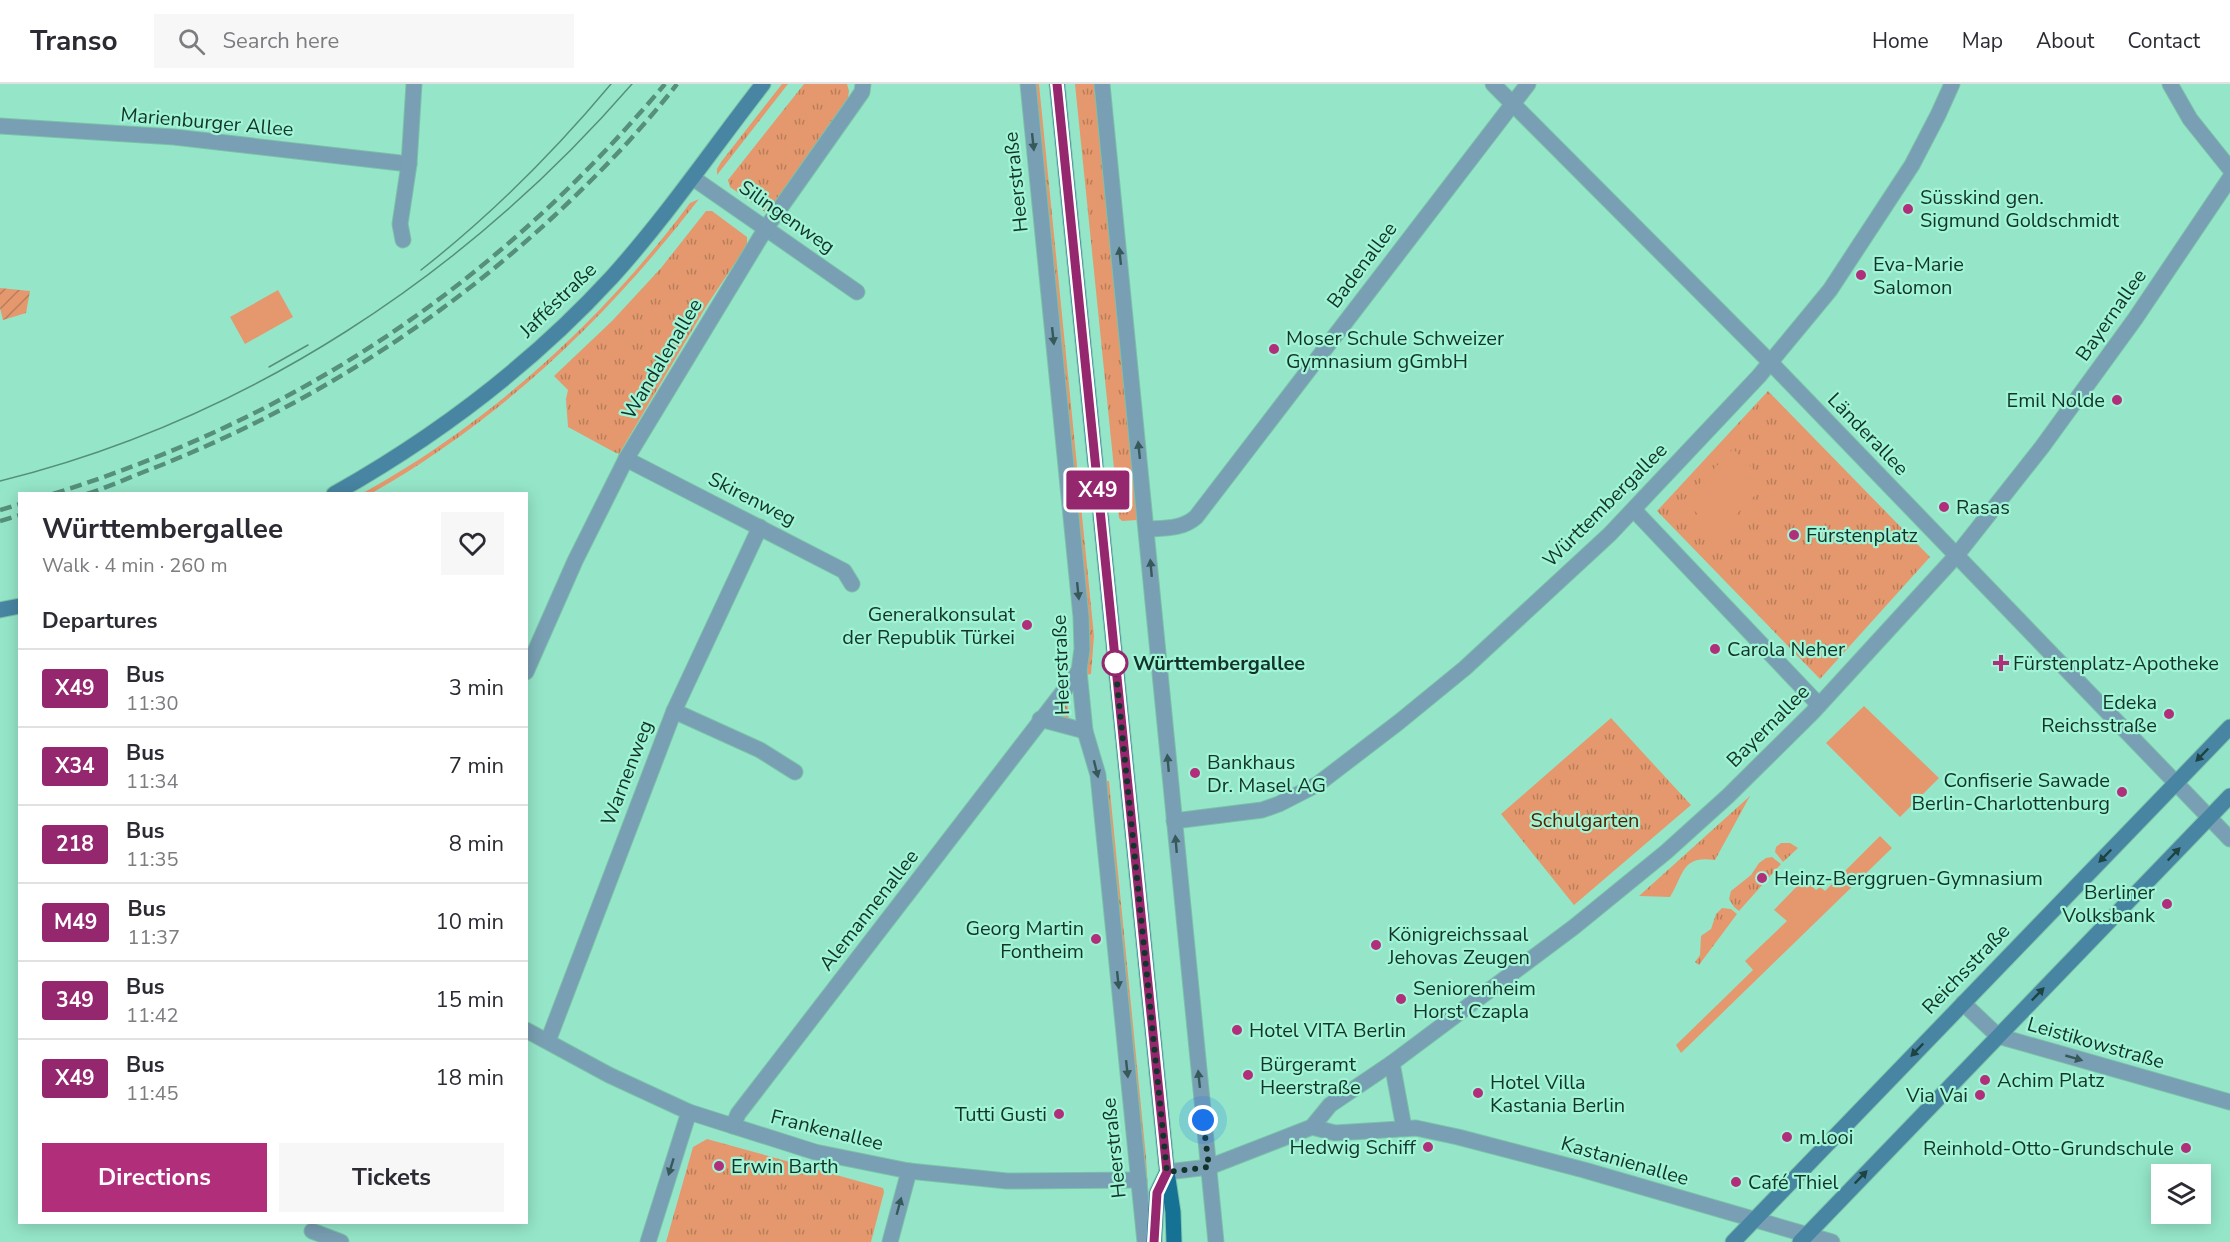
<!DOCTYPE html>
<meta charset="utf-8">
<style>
body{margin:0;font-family:"Nunito Sans",sans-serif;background:#f7f7f7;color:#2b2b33;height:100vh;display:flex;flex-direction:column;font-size:22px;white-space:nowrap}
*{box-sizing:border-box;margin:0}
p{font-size:20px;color:#7c7c81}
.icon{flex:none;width:33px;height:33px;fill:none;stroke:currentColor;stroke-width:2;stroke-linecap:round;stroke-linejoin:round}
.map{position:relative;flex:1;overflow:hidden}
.sheet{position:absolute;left:18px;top:408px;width:510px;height:732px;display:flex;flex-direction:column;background:#fff;border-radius:0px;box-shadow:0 3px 15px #0003}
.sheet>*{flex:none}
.badge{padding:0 12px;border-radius:4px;font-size:21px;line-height:39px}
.fabs{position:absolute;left:2151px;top:1080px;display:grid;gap:12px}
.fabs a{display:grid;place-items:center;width:60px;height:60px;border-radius:0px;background:#fff;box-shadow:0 3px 15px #0003;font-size:30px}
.you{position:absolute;width:30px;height:30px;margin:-15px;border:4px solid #fff;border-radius:50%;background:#1a73e8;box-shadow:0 0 0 9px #1a73e833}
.map>.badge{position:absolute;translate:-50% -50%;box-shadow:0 0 0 3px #fff}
h2{padding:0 24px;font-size:22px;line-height:54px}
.round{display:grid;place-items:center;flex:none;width:63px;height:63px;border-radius:0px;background:#f7f7f7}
.headline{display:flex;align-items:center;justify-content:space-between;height:102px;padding:0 24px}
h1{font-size:28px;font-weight:700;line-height:45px}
.cta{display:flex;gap:12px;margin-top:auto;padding:12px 24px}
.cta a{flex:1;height:69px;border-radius:0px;background:#b12f7a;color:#fff;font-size:24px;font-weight:700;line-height:69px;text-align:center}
.cta a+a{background:#f7f7f7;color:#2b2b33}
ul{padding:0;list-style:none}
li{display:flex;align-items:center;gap:18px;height:78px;padding:0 24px;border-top:2px solid #e1e1e2}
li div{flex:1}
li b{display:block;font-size:22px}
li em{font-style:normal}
li .badge{min-width:66px;font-weight:700;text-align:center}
header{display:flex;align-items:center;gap:36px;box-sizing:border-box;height:84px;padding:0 30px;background:#fff;border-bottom:2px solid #e1e1e2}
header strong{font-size:28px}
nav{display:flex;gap:33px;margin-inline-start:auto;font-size:21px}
.search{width:420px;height:54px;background:#f7f7f7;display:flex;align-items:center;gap:15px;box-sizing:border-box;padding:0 21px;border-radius:0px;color:#7c7c81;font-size:22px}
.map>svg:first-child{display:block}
.grass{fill:url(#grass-tufts)}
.garden{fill:url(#garden-furrows)}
.pitch{fill:#e5986d}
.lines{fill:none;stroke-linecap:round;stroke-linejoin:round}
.minor-casing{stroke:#7bc2a9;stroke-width:17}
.secondary-casing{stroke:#7bc2a9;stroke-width:17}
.primary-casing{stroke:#7bc2a9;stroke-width:17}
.minor{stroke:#789fb3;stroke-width:15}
.secondary{stroke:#4785a2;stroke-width:15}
.primary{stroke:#157295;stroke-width:15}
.tram{stroke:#56907c;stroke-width:1.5}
.rail{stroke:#56907c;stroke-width:4.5;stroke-dasharray:12 6;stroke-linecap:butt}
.oneway{fill:#36595a}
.oneway2{fill:#1d4442}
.line-casing{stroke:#fff;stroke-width:14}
.line{stroke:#95276e;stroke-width:9}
.walk{stroke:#12342a;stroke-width:6;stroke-dasharray:0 10.8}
.poi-dot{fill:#b12f7a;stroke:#a2f4d6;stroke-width:2}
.stop-dot{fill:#fff;stroke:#95276e;stroke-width:3}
.labels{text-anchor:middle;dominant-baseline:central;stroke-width:4.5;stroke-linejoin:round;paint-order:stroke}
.street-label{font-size:20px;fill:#12342a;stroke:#a2f4d6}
.poi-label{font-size:20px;fill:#12342a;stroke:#a2f4d6;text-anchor:start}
.stop-label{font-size:20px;font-weight:bold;fill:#12342a;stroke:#a2f4d6;text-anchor:start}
.park-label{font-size:20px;fill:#532100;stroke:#a2f4d6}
</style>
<header>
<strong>Transo</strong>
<div class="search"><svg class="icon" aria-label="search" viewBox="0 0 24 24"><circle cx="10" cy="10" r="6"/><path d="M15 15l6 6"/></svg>Search here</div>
<nav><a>Home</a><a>Map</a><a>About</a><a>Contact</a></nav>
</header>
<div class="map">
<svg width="2230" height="1158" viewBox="0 0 2230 1158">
<defs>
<pattern id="grass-tufts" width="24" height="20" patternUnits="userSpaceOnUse" patternTransform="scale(1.5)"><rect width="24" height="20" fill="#e5986d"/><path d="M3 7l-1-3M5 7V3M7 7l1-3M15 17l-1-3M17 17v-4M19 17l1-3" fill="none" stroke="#b87d5a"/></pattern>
<pattern id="garden-furrows" width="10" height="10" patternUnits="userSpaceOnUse" patternTransform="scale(1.5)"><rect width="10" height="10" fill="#e5986d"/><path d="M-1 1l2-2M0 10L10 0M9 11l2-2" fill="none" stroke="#b87d5a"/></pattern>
</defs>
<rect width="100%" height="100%" fill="#95e6c9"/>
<g class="grass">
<path d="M782,0h6l-71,91v-6l4,-7z"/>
<path d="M804,0h43l2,7 -2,13 -74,103 -8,5 -35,-25 -2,-7z"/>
<path d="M1034,0h5l55,552 -3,38 -5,1z"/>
<path d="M1075,0h20l44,433 -2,3 -15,1 -3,-3z"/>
<path d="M699,115c-92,119 -196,219 -327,294h-9c128,-71 239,-172 327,-290z"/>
<path d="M706,127h6l35,26v8l-40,60 -88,149 -5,-2 -46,-25 -2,-28 2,-9 -14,-14 58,-55 49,-53z"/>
<path d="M1768,307l162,166 -110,122 -163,-168z"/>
<path d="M1067,613l2,25 -14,-7z"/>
<path d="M1611,634l80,87 -117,100 -73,-91z"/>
<path d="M1104,697h5l37,376 4,66z"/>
<path d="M1750,712l-35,64c-34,-5 -31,15 -45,37l-31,-1z"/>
<path d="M1781,759h9l8,5 -15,14 -8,-10 1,-5z"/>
<path d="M1772,773l9,7 -42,47 -5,-4 -5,-8 2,-8 20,-16 8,-12 7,-5z"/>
<path d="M1722,824l9,1 6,5 -38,51 -4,-3 5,-7 1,-19 10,-7 5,-15z"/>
<path d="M707,1055l176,49 1,4 -13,50h-205l27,-95z"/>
</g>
<path class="garden" d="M0,204l30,3 -4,22 -23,7 -3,-12z"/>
<g class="pitch">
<path d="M278,206l15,27 -48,27 -15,-27z"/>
<path d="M1733,365l34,34 -50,51 -33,-34z"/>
<path d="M1864,622l75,72 -39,39 -74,-74z"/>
<path d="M1880,752l12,12 -211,205 -5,-8 77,-75 -8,-9 42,-40 -13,-11 30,-31 12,11 4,-3 5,4z"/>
</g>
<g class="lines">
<g class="minor-casing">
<g id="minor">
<path d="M1028,0l53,533 1,32 -3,22 6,60 13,44 47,467"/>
<path d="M1102,0l114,1158"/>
<path d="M1493,0l277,278 460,477"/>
<path d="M2170,0l20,35 40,50"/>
<path d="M0,42l174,11 235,27"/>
<path d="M693,94l164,114"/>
<path d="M403,156l-3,-16 9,-60 5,-80"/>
<path d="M626,375l218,112 8,13"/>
<path d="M1634,426l185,195"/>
<path d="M1147,445c18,-1 36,0 49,-12l332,-433"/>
<path d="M526,588l49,-111 51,-102 140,-231 96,-136 1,-8"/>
<path d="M674,627l86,39 35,22"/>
<path d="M1040,635l45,12"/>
<path d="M1174,737l88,-11 17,-6 39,-20 81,-62 66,-54 145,-134 149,-158 71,-86 82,-125 26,-50 14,-31"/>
<path d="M1963,919l35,33 232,66"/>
<path d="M526,946l83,45 80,37 126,40 94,19 98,10 132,-1"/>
<path d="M548,957l126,-330 86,-184"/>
<path d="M1392,979l12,65"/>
<path d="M733,1042l5,-12 341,-443"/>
<path d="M1312,1043l23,6 81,-5 42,9 126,33 248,72"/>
<path d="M1167,1088l42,-5 103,-40 18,-22 62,-42 182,-136 92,-75 62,-56 84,-83 144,-157 86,-109 93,-128 95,-141"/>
<path d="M312,1147l29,11"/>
<path d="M648,1158l41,-130"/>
<path d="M890,1158l19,-71"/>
</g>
</g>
<g class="secondary-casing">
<g id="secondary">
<path d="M334,410c103,-58 198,-130 278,-217 55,-61 101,-129 151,-193"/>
<path d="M0,526l20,-4"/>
<path d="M1733,1158l497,-515"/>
<path d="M1800,1158l430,-446"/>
</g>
</g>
<g class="primary-casing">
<g id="primary">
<path d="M1057,0l110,1088 6,40 1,30"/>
<path d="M1154,1158l3,-49 10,-21"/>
</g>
</g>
<use href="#minor" class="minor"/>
<use href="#secondary" class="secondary"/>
<use href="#primary" class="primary"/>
<g class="tram">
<path d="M421,186c69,-54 133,-118 190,-186"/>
<path d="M269,283l39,-22"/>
<path d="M0,397c247,-61 466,-206 632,-397"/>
</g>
<g class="rail">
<path d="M53,410c250,-79 443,-210 612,-410"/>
<path d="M87,410c24,-8 48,-19 72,-28 147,-59 278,-142 394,-249 44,-41 87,-85 124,-133"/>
<path d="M0,426l20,-6"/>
<path d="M0,437l20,-6"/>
</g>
</g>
<defs><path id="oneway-solid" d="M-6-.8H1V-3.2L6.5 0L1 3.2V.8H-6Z" transform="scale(1.5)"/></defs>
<g class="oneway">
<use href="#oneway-solid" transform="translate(1033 58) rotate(84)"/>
<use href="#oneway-solid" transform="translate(1120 172) rotate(-96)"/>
<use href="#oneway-solid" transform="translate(1053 252) rotate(84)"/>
<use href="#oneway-solid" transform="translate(1139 366) rotate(-96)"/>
<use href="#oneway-solid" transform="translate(1151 484) rotate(-95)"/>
<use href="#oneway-solid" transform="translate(1078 507) rotate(84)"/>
<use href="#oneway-solid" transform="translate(1168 679) rotate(-95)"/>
<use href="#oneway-solid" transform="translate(1096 685) rotate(76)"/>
<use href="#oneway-solid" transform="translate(1176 760) rotate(-95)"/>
<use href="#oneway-solid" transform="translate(1118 896) rotate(84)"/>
<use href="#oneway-solid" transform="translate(2074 974) rotate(16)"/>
<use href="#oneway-solid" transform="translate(1127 985) rotate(84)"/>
<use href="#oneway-solid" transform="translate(1199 995) rotate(-96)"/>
<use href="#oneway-solid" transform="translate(671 1083) rotate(107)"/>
<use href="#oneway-solid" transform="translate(899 1122) rotate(-75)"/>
</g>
<g class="oneway2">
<use href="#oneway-solid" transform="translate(2202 671) rotate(134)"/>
<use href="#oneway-solid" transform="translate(2174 770) rotate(-46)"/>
<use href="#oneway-solid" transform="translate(2105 772) rotate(134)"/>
<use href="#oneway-solid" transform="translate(2038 910) rotate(-46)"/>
<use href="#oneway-solid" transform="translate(1917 966) rotate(134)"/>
<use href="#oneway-solid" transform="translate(1861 1093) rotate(-46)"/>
</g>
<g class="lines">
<g class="line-casing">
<path id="line" d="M1057,0l110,1088 -10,21 -3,49"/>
</g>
<use href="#line" class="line"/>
<path class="walk" d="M1115,579l52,509 42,-5 -6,-47"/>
</g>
<g class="poi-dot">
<circle cx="1908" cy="125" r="6"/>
<circle cx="1861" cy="191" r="6"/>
<circle cx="1274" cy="265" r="6"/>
<circle cx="2117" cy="316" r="6"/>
<circle cx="1944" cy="423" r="6"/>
<circle cx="1794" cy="451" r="6"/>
<circle cx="1027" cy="541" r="6"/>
<circle cx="1715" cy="565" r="6"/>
<path d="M1998 570h6v6h6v6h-6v6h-6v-6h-6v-6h6z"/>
<circle cx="2169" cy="630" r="6"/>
<circle cx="1195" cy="689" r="6"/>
<circle cx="2122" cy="708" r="6"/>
<circle cx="1762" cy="794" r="6"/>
<circle cx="2167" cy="820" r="6"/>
<circle cx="1096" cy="855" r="6"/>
<circle cx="1376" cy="861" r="6"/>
<circle cx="1401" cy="915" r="6"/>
<circle cx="1237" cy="946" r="6"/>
<circle cx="1248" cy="991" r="6"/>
<circle cx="1985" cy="996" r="6"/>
<circle cx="1478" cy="1009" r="6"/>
<circle cx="1980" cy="1011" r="6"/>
<circle cx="1059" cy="1030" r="6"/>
<circle cx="1787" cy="1053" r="6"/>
<circle cx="1428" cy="1063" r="6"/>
<circle cx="2186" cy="1064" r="6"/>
<circle cx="719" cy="1082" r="6"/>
<circle cx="1736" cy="1098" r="6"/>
</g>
<circle class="stop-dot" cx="1115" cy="579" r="12"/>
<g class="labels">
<g class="street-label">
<text transform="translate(207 38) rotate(5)">Marienburger Allee</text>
<text transform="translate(1016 98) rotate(-96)">Heerstraße</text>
<text transform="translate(787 133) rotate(35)">Silingenweg</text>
<text transform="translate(1362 181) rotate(-53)">Badenallee</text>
<text transform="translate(558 216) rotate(-44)">Jafféstraße</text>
<text transform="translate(2111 231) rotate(-55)">Bayernallee</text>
<text transform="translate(662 275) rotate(-59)">Wandalenallee</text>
<text transform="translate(1868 350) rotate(46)">Länderallee</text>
<text transform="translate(752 415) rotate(27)">Skirenweg</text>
<text transform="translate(1605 421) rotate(-45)">Württembergallee</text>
<text transform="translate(1061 581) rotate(-92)">Heerstraße</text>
<text transform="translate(1768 642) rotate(-45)">Bayernallee</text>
<text transform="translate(627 689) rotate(-69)">Warnenweg</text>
<text transform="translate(869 826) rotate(-52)">Alemannenallee</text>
<text transform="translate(1966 885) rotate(-46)">Reichsstraße</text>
<text transform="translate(2096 959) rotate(16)">Leistikowstraße</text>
<text transform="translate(827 1046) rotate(14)">Frankenallee</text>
<text transform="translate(1114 1064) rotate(-96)">Heerstraße</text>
<text transform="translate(1625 1077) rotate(16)">Kastanienallee</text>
</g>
<g class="poi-label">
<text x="1920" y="113">Süsskind gen.<tspan x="1920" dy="23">Sigmund Goldschmidt</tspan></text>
<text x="1873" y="180">Eva-Marie<tspan x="1873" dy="23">Salomon</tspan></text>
<text x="1286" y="254">Moser Schule Schweizer<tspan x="1286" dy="23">Gymnasium gGmbH</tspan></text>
<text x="2105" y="316" text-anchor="end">Emil Nolde</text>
<text x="1956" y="423">Rasas</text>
<text x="1806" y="451">Fürstenplatz</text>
<text x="1015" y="530" text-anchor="end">Generalkonsulat<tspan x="1015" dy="23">der Republik Türkei</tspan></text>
<text x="1727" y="565">Carola Neher</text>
<text x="2013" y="579">Fürstenplatz-Apotheke</text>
<text x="2157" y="618" text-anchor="end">Edeka<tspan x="2157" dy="23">Reichsstraße</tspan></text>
<text x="1207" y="678">Bankhaus<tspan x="1207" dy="23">Dr. Masel AG</tspan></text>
<text x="2110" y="696" text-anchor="end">Confiserie Sawade<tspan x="2110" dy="23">Berlin-Charlottenburg</tspan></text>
<text x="1774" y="794">Heinz-Berggruen-Gymnasium</text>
<text x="2155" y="808" text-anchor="end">Berliner<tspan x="2155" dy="23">Volksbank</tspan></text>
<text x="1084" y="844" text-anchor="end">Georg Martin<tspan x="1084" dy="23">Fontheim</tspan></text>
<text x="1388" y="850">Königreichssaal<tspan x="1388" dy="23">Jehovas Zeugen</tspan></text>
<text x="1413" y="904">Seniorenheim<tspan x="1413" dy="23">Horst Czapla</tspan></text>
<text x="1249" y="946">Hotel VITA Berlin</text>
<text x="1260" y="980">Bürgeramt<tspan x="1260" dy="23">Heerstraße</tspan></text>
<text x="1997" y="996">Achim Platz</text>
<text x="1490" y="998">Hotel Villa<tspan x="1490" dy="23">Kastania Berlin</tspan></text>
<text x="1968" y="1011" text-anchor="end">Via Vai</text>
<text x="1047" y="1030" text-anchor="end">Tutti Gusti</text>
<text x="1799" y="1053">m.looi</text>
<text x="1416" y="1063" text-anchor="end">Hedwig Schiff</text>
<text x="2174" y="1064" text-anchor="end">Reinhold-Otto-Grundschule</text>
<text x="731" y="1082">Erwin Barth</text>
<text x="1748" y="1098">Café Thiel</text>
</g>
<g class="stop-label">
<text x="1133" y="579">Württembergallee</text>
</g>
<g class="park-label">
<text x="1585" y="736">Schulgarten</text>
</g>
</g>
</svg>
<div class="fabs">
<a><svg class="icon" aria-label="layers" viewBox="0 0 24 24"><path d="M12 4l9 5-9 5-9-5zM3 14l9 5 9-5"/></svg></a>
</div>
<div class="you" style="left:1203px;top:1036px"></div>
<b class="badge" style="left:1098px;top:406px;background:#95276e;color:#fff">X49</b>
<section class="sheet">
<div class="headline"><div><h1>Württembergallee</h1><p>Walk · 4 min · 260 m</p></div><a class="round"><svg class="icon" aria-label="heart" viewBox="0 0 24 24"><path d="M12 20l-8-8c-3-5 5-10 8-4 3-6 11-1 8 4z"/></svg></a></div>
<h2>Departures</h2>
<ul>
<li><span class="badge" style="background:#95276e;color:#fff">X49</span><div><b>Bus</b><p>11:30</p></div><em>3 min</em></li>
<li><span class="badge" style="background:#95276e;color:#fff">X34</span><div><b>Bus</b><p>11:34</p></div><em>7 min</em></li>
<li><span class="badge" style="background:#95276e;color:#fff">218</span><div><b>Bus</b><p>11:35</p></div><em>8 min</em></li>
<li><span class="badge" style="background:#95276e;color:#fff">M49</span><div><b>Bus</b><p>11:37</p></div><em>10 min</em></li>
<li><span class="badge" style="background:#95276e;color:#fff">349</span><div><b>Bus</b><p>11:42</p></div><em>15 min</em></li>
<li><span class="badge" style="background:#95276e;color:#fff">X49</span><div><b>Bus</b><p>11:45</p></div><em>18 min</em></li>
</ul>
<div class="cta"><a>Directions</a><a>Tickets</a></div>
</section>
</div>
